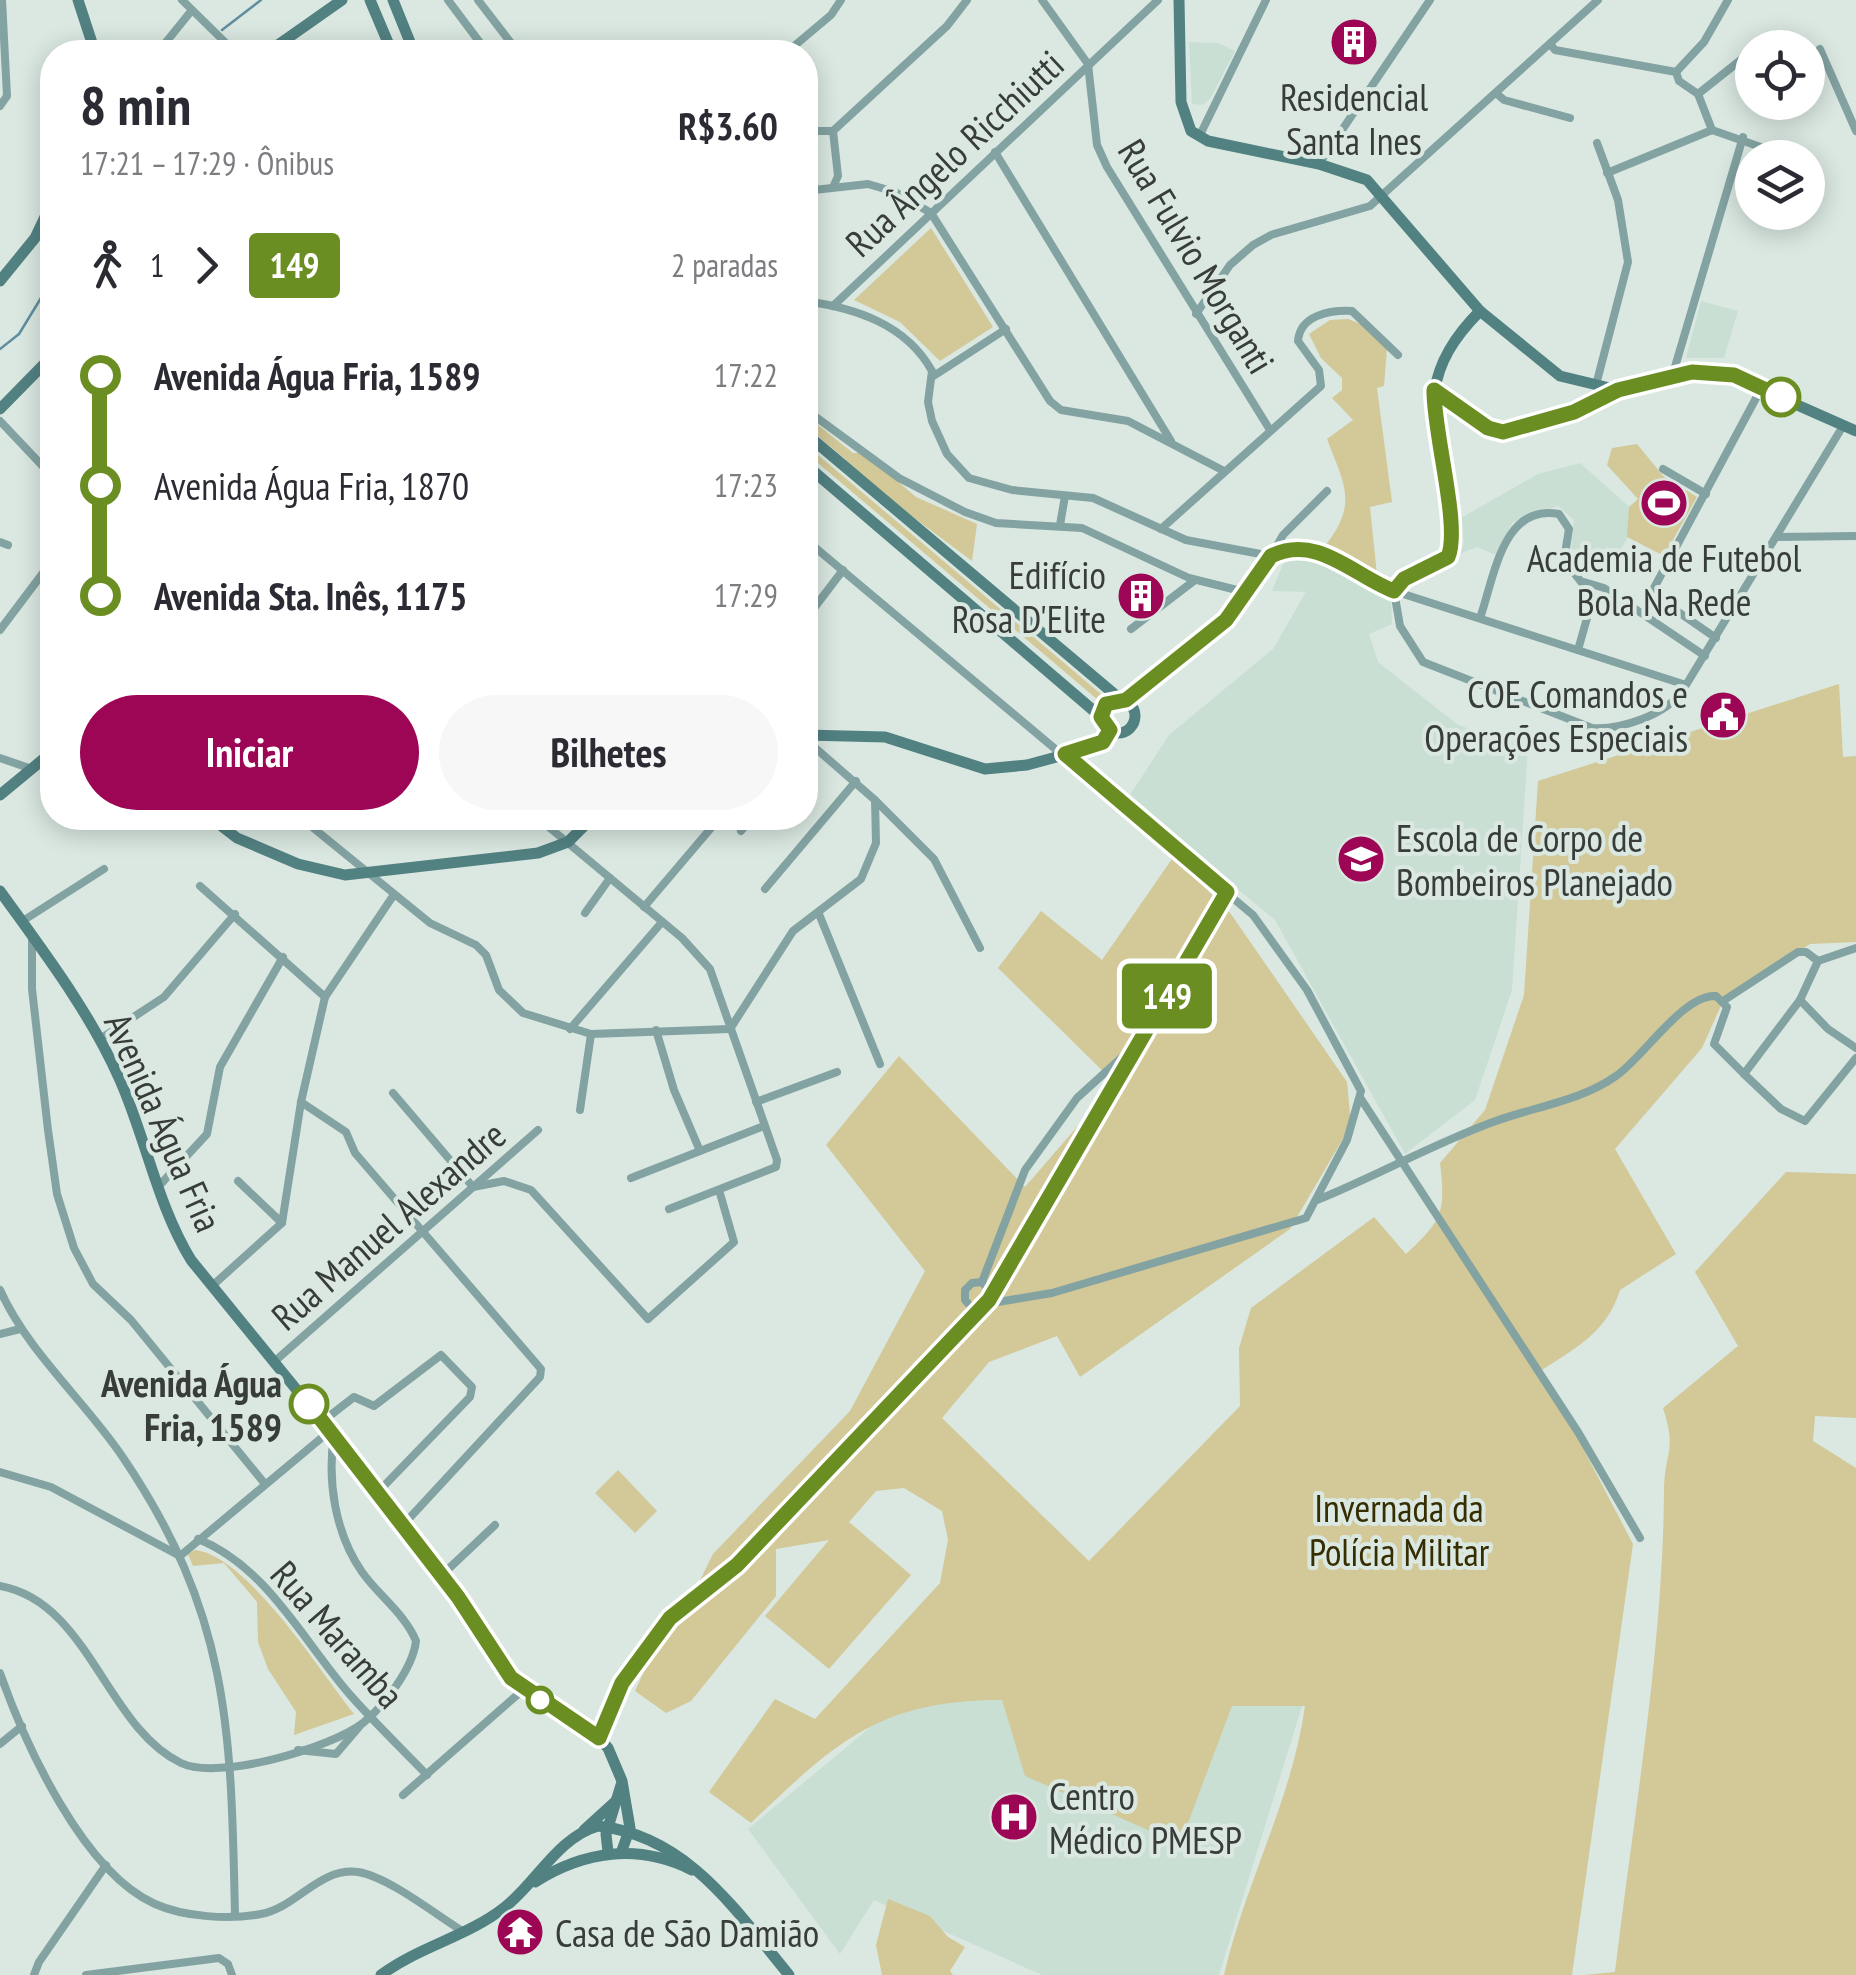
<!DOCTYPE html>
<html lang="pt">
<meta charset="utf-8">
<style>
body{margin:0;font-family:"PT Sans Narrow",sans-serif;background:#f7f7f7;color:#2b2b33;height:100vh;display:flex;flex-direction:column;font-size:38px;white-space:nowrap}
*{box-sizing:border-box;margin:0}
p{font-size:32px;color:#7c7c81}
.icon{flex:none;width:55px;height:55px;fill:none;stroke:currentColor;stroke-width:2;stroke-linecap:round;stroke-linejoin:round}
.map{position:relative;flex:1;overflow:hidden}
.sheet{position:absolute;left:40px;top:40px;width:778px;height:790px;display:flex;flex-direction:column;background:#fff;border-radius:40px;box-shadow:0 5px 25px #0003}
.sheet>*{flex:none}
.badge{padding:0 20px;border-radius:8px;font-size:35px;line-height:65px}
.controls{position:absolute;left:1735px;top:30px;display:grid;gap:20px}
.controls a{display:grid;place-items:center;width:90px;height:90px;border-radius:50%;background:#fff;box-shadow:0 5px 25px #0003;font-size:50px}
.map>.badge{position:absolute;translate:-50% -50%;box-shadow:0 0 0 5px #fff}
.legs{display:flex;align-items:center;gap:15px;height:110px;padding:0 40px;font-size:32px}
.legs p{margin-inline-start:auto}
.summary{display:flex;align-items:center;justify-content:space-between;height:170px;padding:0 40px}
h1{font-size:55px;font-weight:600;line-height:75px}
.primary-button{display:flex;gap:20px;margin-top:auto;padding:20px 40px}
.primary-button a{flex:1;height:115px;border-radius:60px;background:#9c0654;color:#fff;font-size:40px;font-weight:600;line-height:115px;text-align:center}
.primary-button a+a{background:#f7f7f7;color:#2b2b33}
ul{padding:0 40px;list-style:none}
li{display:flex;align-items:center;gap:35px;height:110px;font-size:38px}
li i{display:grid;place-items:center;width:15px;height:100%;margin:0 12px;background:currentColor}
li i::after{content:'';width:25px;height:25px;margin:-12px;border:8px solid;border-radius:50%;background:#fff}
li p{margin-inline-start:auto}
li:first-child i{background:linear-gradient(#0000 50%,currentColor 0)}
li:last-child i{background:linear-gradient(currentColor 50%,#0000 0)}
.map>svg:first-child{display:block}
.built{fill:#c9dfd4}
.green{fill:#d2c898}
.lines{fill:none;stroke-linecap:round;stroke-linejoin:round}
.stream{stroke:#618ea1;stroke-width:2.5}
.street{stroke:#83a2a2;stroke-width:8}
.secondary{stroke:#528182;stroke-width:11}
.line-1-casing{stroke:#fff;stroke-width:22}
.line-1{stroke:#6b8e23;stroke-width:15}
.stop-1-dot{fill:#fff;stroke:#6b8e23;stroke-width:5}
.labels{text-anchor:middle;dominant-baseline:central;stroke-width:8;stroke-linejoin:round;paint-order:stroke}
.poi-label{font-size:38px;fill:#383d3a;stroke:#dae8e1;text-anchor:start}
.street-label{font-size:38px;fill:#383d3a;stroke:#dae8e1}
.stop-label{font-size:38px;font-weight:bold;fill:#383d3a;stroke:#dae8e1;text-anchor:end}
.park-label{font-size:38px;fill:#362d00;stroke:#dae8e1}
</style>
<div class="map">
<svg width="1856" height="1975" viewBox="0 0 1856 1975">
<rect width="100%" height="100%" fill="#dae8e1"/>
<g class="built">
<path d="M1189,42l29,1 17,8 -25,48 -8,6 -10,-1z"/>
<path d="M1701,301l37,10 -14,47h-38z"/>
<path d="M1580,463l53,47 -3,23 -19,35 -40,-20 3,-28 -16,-14 -45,16 -17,33 -19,-8 -16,6 3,-11 -5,-23 79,-45z"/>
<path d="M1286,557h18l41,13 46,29 1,25 -23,10 9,28 80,63 70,22 -16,243 -37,110 -70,54 -130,-234 -147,-122 41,-63 104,-86 33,-57 -34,-1z"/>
<path d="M1213,1668l98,9 -92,298h-177l-168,-75 -34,54 -92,-125 149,-124 137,-12z"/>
</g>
<g class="green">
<path d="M931,228l62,99 -53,34 -40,-39 -46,-22z"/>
<path d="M1348,319l15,6 24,23 -3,38 -7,2 15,114 -22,5 7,68 -28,-20 -24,-9c33,-42 20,-60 2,-107l26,-19 -21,-22 10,-8v-12l-21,-20 -12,-24 21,-14z"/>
<path d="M808,417l45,36h11l52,44 61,27 -5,37 -122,-91 -5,-11 -40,-34z"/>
<path d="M805,444l297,251 -4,5 -293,-248z"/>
<path d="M1637,444l27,33 33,20 -33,59 -37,-19 2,-30 9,-8 -31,-34 5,-17z"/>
<path d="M1839,684l4,73 13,-1v186l-46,2 -85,53 -23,51 -87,101 61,105 -56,36c-13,42 -43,57 -78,80l91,174 -61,431h-348c21,-92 68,-175 81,-269h-73l-52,138 -155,-68 -23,-76c-123,0 -166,42 -251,123l-42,-31 66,-93 40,20 125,-136 8,-43 -6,-29 -38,-23 -28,3 -27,31 62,53 -82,94 -64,-53 64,-76 -53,9v47l-85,105 -25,12 -31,-22 16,-35 34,-45 28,-57 137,-143 75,-140 -99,-126 73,-89 126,131 90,-104 -117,-115 43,-57 61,49 72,-104 57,58 116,168 4,43 -61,104 -210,148 -23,-41 -68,26 -47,56 147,143 151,-155 -1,-58 12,-40 123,-91 32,37c36,-33 40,-42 34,-91l45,-53 39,-115 14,-214z"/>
<path d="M1786,1172l70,2v244l-41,-2 -2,25 43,27v507h-272l31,-3c19,-160 48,-322 49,-482 1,-40 13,-39 -1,-82l75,-62 -43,-74z"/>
<path d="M618,1470l39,41 -22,22 -40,-40z"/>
<path d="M195,1550c53,6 126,123 159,164l-60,21 2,-23 -28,-43 -10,-27 -1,-40 -33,-39 -31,3 -5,-12z"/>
<path d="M888,1899l42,17 18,21 17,10 -15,24 3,4h-71l-6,-30z"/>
</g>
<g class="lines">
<g class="stream">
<path d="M222,30l39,-30"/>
<path d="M203,52l9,-11"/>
<path d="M0,349l19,-15 33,-54"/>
</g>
<g class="street">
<path d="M182,0l53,52"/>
<path d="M448,0l39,52"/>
<path d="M478,0l40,52"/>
<path d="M1042,0l46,64 9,81 10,22 163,263"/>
<path d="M1550,44l5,6 121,22 3,9 19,13 14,36"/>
<path d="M1820,49l36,82"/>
<path d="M158,52l34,-42"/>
<path d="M635,52h9"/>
<path d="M787,52l44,-37 10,-15"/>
<path d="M1676,72l28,-30 24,-42"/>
<path d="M1496,93l8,7 66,18"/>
<path d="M1698,94l54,-43"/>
<path d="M0,106l7,-10 -5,-96"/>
<path d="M805,131h28"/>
<path d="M833,131l114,-105 20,-26"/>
<path d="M833,131l5,45 -4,9"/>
<path d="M1199,137l67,-137"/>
<path d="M995,152l176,289"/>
<path d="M1319,164l111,-164"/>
<path d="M1607,173l105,-43 63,22"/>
<path d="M805,191l63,-7 27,8 36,21 119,188 11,9 67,11 96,50"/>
<path d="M805,301c50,7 101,23 127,70l-4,31 4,19 15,33 22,24 43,12 81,8 93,42 85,16 12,-21 44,-44"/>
<path d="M833,306l325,-306"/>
<path d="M1196,314l34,-49 23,-20 18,-10 99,-29 228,-206"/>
<path d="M932,377l74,-48"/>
<path d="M1672,377l71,-240"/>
<path d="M1596,385l32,-123 -10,-62 -21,-57"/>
<path d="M1434,390c18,13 38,32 58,40 25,11 102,-27 126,-40"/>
<path d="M805,409l94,69 66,34 31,11 86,5 107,50 60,15"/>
<path d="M0,421l52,55"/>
<path d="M1663,469l43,25"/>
<path d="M1060,525l5,-29"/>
<path d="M1161,529l160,-143 -2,-16 -21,-29c2,-26 32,-31 54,-30l46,44"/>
<path d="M1778,537l78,-1"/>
<path d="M805,539l448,376 54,75 54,101 -14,49 -41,78 -254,75 -66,11"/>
<path d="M0,542l8,3"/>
<path d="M1584,582l20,6 101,68"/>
<path d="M1480,618c14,-39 22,-115 79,-104l10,15 -5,31 29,37 -15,53"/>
<path d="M805,620l38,-50"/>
<path d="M1131,629l64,-49"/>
<path d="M0,630l52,-69"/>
<path d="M1716,638l-58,-40 -4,-10 108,-201"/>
<path d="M1682,691c-16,24 -62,39 -90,37l-169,-66 -23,-36 -6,-35 292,94 157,-259"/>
<path d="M0,758l32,11"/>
<path d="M875,800l59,59 46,89"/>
<path d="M301,818l129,105 46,22 10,10 13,35 24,23 68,21 139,-5"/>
<path d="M538,818l144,120 28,31 67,191 -1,7 -107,42"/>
<path d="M741,831l11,-13"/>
<path d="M200,886l125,111"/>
<path d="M765,889l91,-108"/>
<path d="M644,907l73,-86"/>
<path d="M585,913l25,-35"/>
<path d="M819,914l61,150"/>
<path d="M21,922l83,-53"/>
<path d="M32,937v52l16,141 9,64 17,54 19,36 38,36 134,164"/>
<path d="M1818,961l38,-13"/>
<path d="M1800,1000l28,29 28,19"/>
<path d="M570,1029l92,-107"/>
<path d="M730,1029l63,-98 68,-52 15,-36 -1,-43 -70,-61"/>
<path d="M656,1030l18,60 26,61"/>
<path d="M100,1039l64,-42 71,-83"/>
<path d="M1744,1074l37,35 24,12 51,-63"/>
<path d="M393,1093l80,94 31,-6 27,9 117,129 86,-77 -15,-52"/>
<path d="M1361,1099l217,333 62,106"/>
<path d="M301,1102l45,30 9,21 186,216 -1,8 -136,147"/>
<path d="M756,1102l81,-30"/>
<path d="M580,1110l11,-76"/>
<path d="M631,1178l133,-52"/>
<path d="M238,1181l44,42"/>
<path d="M158,1187l49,-53 13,-67 63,-110"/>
<path d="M1317,1200c59,-24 116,-56 176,-78 40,-15 88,-21 123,-46 27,-18 67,-82 100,-80l11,11 -13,37 30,30 56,-74 18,-39 -12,-9h-8l-75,49"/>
<path d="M982,1282l43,-112 52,-72 64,-58"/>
<path d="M212,1286l70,-63 19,-121 24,-105 68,-101"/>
<path d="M0,1290c28,62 83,109 122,166 108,159 109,273 113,459"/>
<path d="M990,1295l43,-66 194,-337"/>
<path d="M0,1334l20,-5"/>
<path d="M275,1361l263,-231"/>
<path d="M323,1421l31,-24 20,9 67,-51 31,32 -2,10 -91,94"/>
<path d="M0,1472l51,15 129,69 151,-126"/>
<path d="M198,1539c70,28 106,104 154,158 24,27 50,52 75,78"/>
<path d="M442,1575l53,-50"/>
<path d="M0,1586c89,16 106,141 181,177 37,18 150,-15 182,-40 21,-17 50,-55 53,-82 -11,-27 -37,-45 -54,-69 -27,-39 -35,-91 -28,-137"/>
<path d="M0,1673c25,71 83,199 155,231 29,13 75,16 106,10 35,-6 58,-47 97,-42 31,5 78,43 106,60"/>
<path d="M599,1738l23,-55 48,-64 67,-54 249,-261 3,-14 -7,-8 -10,1 -7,7v10l6,7h10"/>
<path d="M0,1744l22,-18"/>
<path d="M298,1750l38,4 23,-27"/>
<path d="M403,1795l121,-106"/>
<path d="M34,1975l5,-13 67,-97"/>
<path d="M86,1975l133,-17 9,6 4,11"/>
</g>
<g class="secondary">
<path d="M78,0l17,52"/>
<path d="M370,0l22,52"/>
<path d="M393,0l21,52"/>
<path d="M1179,0l2,102 10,29 17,10 111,23 48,16 113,131 80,65 58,14 74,-18h31l133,59"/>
<path d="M268,52l74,-52"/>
<path d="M0,281l35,-43 17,-36"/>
<path d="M0,409l52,-53"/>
<path d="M805,433l314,265"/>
<path d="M805,464l296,253"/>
<circle cx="1118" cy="716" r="17"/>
<path d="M1126,700l100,-79 45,-65c46,-24 83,20 123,35l11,-12 43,-22c8,-17 2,-35 -1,-53 -13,-83 -33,-127 33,-193"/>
<path d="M805,735l80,2 100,32 42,-4 70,-19 13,-16"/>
<path d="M0,795l52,-43"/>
<path d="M211,818l26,20 61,26 47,11 193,-22 30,-11 24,-24"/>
<path d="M0,891c43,60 90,121 120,189 26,59 37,124 71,180l188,231 79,106 40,65 26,27 75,49 9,10 14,33 8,47 -9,25"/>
<path d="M584,1830l33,-30"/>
<path d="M608,1852l-2,-18 15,-49"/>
<path d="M535,1882c49,-31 103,-39 157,-12"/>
<path d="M381,1975c39,-29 86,-38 124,-68 32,-25 52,-69 93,-81 90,10 138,85 191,149"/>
</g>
</g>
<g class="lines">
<g class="line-1-casing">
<path id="line-1" d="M309,1404l149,193 53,81 88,60 23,-55 48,-65 67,-53 252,-265 238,-408 -162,-138 38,-12 7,-12 -9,-13 5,-13 20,-4 100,-80 45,-64c46,-23 83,20 123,35l10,-12 44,-22c13,-30 -15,-126 -14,-167l54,38 15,4 71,-20 44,-22 74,-18 42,3 47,22"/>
</g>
<use href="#line-1" class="line-1"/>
</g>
<defs>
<g id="building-disc" transform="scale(2.5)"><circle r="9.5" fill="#9c0654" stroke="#dae8e1"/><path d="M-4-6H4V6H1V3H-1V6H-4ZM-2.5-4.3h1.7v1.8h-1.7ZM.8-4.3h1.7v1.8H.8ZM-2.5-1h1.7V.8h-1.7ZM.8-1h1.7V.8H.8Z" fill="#fff"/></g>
<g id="stadium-disc" transform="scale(2.5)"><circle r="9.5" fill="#9c0654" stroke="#dae8e1"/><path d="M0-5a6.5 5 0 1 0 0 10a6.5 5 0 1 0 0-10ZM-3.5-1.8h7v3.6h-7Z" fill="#fff"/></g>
<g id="civic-disc" transform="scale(2.5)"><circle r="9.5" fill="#9c0654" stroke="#dae8e1"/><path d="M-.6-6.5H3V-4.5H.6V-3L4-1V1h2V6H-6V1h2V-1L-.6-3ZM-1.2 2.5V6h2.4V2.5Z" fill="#fff"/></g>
<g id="school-disc" transform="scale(2.5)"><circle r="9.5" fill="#9c0654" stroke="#dae8e1"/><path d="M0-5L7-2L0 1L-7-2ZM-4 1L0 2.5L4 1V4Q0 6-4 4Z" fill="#fff"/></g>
<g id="hospital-disc" transform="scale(2.5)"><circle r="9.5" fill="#9c0654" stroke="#dae8e1"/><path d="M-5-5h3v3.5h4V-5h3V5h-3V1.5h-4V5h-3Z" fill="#fff"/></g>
<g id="temple-disc" transform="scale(2.5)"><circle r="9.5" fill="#9c0654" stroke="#dae8e1"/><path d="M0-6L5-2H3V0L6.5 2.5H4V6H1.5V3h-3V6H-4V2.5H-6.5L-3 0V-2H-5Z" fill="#fff"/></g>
</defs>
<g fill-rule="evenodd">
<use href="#building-disc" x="1354" y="42"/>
<use href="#stadium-disc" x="1664" y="503"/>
<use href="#building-disc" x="1141" y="596"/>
<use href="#civic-disc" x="1723" y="715"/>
<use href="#school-disc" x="1361" y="859"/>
<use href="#hospital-disc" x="1014" y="1817"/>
<use href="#temple-disc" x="520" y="1932"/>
</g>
<g class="stop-1-dot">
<circle cx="1781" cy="397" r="18"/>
<circle cx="309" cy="1404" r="18"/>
<circle cx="540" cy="1700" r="12"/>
</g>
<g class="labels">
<g class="poi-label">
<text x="1354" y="96" text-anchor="middle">Residencial<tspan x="1354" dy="44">Santa Ines</tspan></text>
<text x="1664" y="557" text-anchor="middle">Academia de Futebol<tspan x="1664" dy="44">Bola Na Rede</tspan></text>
<text x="1106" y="574" text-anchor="end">Edifício<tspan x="1106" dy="44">Rosa D'Elite</tspan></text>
<text x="1688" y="693" text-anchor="end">COE Comandos e<tspan x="1688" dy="44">Operações Especiais</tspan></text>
<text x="1396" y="837">Escola de Corpo de<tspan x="1396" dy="44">Bombeiros Planejado</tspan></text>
<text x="1049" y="1795">Centro<tspan x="1049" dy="44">Médico PMESP</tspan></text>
<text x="555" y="1932">Casa de São Damião</text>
</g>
<g class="street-label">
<text transform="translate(954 153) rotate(-43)">Rua Ângelo Ricchiutti</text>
<text transform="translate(1197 256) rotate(59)">Rua Fulvio Morganti</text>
<text transform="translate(164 1122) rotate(66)">Avenida Água Fria</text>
<text transform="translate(388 1225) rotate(-41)">Rua Manuel Alexandre</text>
<text transform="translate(338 1634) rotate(49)">Rua Maramba</text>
</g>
<g class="stop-label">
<text x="282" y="1382">Avenida Água<tspan x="282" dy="44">Fria, 1589</tspan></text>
</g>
<g class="park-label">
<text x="1399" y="1507">Invernada da<tspan x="1399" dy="44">Polícia Militar</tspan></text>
</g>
</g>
</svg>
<div class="controls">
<a><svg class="icon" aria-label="locate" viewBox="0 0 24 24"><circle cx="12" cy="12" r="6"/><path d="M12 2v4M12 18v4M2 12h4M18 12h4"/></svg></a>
<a><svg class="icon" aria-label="layers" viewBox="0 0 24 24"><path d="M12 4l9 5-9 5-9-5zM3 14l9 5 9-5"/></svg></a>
</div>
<b class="badge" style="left:1167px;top:996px;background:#6b8e23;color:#fff">149</b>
<section class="sheet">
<div class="summary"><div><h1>8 min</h1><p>17:21 – 17:29 · Ônibus</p></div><b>R$3.60</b></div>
<div class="legs"><svg class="icon" aria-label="walk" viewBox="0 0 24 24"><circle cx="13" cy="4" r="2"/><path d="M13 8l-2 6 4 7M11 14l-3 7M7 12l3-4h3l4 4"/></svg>1<svg class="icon" aria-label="forward" viewBox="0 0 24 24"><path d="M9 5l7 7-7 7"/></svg><b class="badge" style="background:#6b8e23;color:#fff">149</b><p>2 paradas</p></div>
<ul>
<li><i style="color:#6b8e23"></i><b>Avenida Água Fria, 1589</b><p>17:22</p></li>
<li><i style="color:#6b8e23"></i><span>Avenida Água Fria, 1870</span><p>17:23</p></li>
<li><i style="color:#6b8e23"></i><b>Avenida Sta. Inês, 1175</b><p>17:29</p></li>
</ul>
<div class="primary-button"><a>Iniciar</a><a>Bilhetes</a></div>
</section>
</div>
